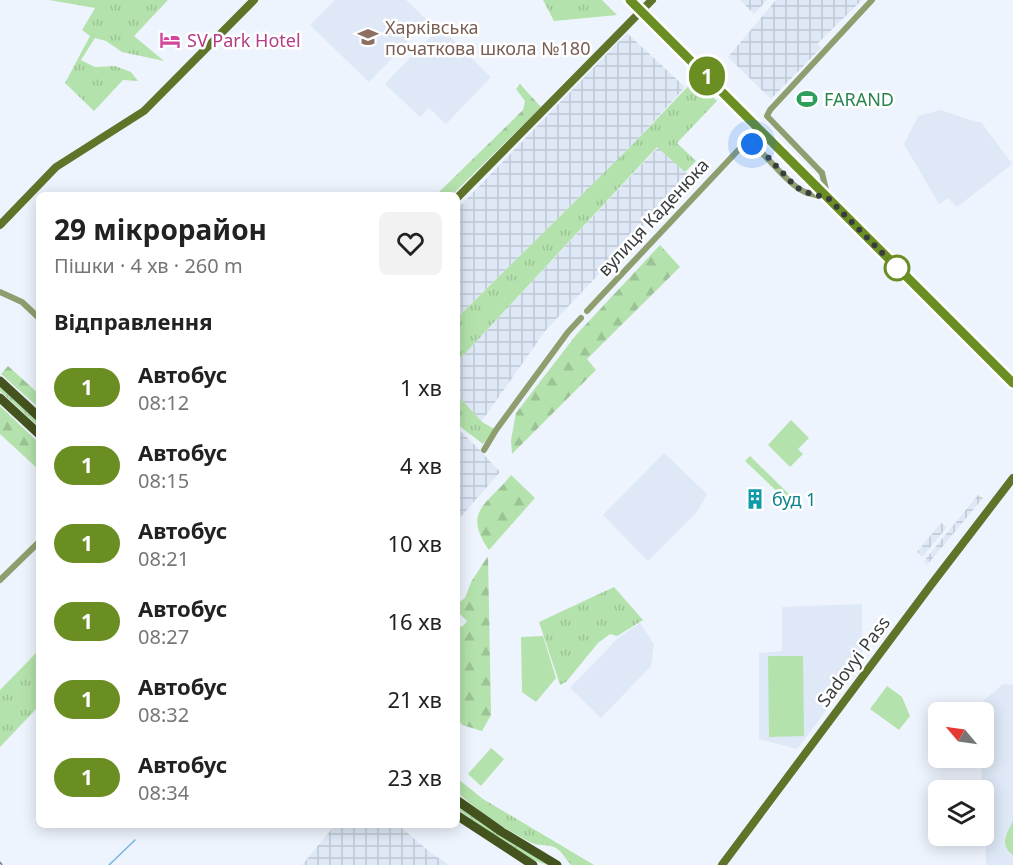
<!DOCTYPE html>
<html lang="uk">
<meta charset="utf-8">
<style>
body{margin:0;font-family:"Noto Sans",sans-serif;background:#f2f2f2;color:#222;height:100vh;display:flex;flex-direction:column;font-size:22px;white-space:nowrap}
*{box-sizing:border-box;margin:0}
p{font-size:20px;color:#767676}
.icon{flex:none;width:33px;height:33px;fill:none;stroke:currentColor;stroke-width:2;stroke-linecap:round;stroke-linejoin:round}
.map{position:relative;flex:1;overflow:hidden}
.drawer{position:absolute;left:36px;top:192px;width:424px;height:636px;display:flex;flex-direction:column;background:#fff;border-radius:9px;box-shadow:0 3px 15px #0003}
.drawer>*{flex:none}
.badge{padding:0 12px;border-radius:20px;font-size:21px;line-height:39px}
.needle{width:39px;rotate:299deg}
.buttons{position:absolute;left:928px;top:702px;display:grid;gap:12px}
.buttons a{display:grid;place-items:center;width:66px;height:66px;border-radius:9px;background:#fff;box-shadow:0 3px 15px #0003;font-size:30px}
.you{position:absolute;width:30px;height:30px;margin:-15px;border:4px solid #fff;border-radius:50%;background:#1a73e8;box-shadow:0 0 0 9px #1a73e833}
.map>.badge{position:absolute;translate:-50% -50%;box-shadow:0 0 0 3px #fff}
h2{padding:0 18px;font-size:22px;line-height:54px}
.round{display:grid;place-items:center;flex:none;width:63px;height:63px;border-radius:9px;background:#f2f2f2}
.head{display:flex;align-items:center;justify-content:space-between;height:102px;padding:0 18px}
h1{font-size:28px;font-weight:700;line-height:45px}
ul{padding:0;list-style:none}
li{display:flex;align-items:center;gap:18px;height:78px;padding:0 18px}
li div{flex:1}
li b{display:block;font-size:22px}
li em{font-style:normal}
li .badge{min-width:66px;font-weight:700;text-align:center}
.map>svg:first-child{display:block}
.built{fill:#dee8f6}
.industrial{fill:url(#industrial-grid)}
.grass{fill:url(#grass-tufts)}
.forest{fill:url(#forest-firs)}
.park{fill:#b4e2ac}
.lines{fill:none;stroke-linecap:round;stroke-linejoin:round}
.stream{stroke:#79b4e3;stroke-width:1.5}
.street{stroke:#8f9e6e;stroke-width:6}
.secondary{stroke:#607429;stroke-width:8}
.primary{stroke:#45531f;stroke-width:9}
.rail{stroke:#7c8085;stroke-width:1.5;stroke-dasharray:8 8;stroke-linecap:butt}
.line-casing{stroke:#fff;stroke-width:14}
.line{stroke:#6b8e23;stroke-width:9}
.walk{stroke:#3a3d40;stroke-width:6;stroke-dasharray:0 10.8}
.stop-dot{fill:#fff;stroke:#6b8e23;stroke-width:3}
.labels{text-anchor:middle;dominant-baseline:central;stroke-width:5;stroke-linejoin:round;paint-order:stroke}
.education-label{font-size:18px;fill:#785e54;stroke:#fff;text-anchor:start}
.hotel-label{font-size:18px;fill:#b23c85;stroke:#fff;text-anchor:start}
.leisure-label{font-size:18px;fill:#27864d;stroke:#fff;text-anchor:start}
.street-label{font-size:18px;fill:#3a3d40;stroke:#fff}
.culture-label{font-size:18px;fill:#0d838f;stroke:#fff;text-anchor:start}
</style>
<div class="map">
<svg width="1013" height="865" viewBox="0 0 1013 865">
<defs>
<pattern id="industrial-grid" width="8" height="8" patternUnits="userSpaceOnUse" patternTransform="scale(1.5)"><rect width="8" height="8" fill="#dee8f6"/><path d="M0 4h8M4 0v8" fill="none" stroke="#bfc8d4"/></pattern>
<pattern id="grass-tufts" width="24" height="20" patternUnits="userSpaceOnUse" patternTransform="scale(1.5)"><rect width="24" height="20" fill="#b4e2ac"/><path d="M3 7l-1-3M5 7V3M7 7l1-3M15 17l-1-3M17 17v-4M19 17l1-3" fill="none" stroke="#9cc395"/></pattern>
<pattern id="forest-firs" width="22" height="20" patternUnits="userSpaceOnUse" patternTransform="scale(1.5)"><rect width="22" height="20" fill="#b4e2ac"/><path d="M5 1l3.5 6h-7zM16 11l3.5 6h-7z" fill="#9cc395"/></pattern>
</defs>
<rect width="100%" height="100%" fill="#eef4fd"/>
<g class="built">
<path d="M335,0h71l22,21 -59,61 -59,-57z"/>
<path d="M440,27l51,50 -45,47 -17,-16 -9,9 -35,-33z"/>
<path d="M941,110l35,12h5l31,42 -55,43 -9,-9 -9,6 -35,-60 14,-28z"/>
<path d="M664,453l43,41 -10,18 -49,49 -45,-46z"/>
<path d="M862,604v59l-65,86 -38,-10v-86l23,-2v-44z"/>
<path d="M640,623l14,21 -3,22 -50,52 -31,-30 48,-50z"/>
<path d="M1003,684l10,1v180h-27l-2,-75h-2l-1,-32h3v-46h-6v-6z"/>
</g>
<g class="industrial">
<path d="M740,0h27l-13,14z"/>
<path d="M776,0h86l-45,44 4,4 -50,51 -43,-42z"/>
<path d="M627,33l58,54 -52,57 -175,173v-109z"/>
<path d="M658,147l33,30 -145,153 -65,92 -23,-26v-35z"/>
<path d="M458,429l18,17 24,26 -42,48z"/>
<path d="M978,495l5,3 -56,67 -3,-4z"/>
<path d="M941,523l6,4 -25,30 -5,-5z"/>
<path d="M335,825h63l33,28 18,12h-147z"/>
</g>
<g class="grass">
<path d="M49,0h119l-34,36 30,25 -42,-9 -16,-11 -11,-3 -14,22 14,7 20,-1 16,6 7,9 -15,-1 -29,31 -29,-28 25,-47 -8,-6 13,-22z"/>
<path d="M543,0h59l15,15 -63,6z"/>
<path d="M695,79l22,22 -40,42 19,18 -11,11 -28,-25 -199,214v-44l175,-173z"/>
<path d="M0,387l39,36v4l-39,-36z"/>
<path d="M458,396l24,26 14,8 -13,14 -25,-19z"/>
<path d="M614,587l29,33 -26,16 -7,-2 -12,9 -32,39 -6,3 -21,-63z"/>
<path d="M39,650v56l-39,41v-57z"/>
<path d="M458,779l25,20 111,66h-23c-6,-6 -10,-17 -20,-19 -10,-2 -12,1 -23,-5 -25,-13 -49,-29 -70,-48z"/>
<path d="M458,804l92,61c-18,0 -74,-43 -91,-55z"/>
</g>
<g class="forest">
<path d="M520,84l21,23 -89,88h-16l87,-85 2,-9 -9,-12z"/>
<path d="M660,245l20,22 -93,92 9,11 -84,84 -1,-14 5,-27 60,-78z"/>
<path d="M8,366l31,28v14l-38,-34z"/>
<path d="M0,406l39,37v27l-39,-36z"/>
<path d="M511,475l24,23 -46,52c-28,-40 0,-46 22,-75z"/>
<path d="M488,556l3,159 -9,16 -20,-6 -4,-6v-92l5,-1 4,-5 -8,-8 -1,-10 7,-5 6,-16z"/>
</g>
<g class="park">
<path d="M791,420l18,18 -11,11 5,5 -13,13 -22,-22z"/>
<path d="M750,456l43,42 -5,4 -43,-41z"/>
<path d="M543,636l13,42 -20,24 -14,-10 -1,-55z"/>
<path d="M768,656h35l1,80 -35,1z"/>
<path d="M887,686l15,11 8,19 -11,14 -29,-21z"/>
<path d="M491,748l13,11 -23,27 -13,-12z"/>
<path d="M1013,821v34c-14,-10 -6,-22 0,-34z"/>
</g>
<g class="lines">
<path class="stream" d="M109,865l26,-25"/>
<g class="street">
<path d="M822,173l-55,-57 3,-6 102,-110"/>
<path d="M0,292l22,10 17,16"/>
<path d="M587,311l156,-166 9,-1c16,12 36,41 53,48 7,2 15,4 23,6l-6,-25"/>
<path d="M484,450l12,-20 72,-98 13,-14"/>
<path d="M0,580l39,-38"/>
</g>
<g class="secondary">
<path d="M630,0l383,383"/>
<path d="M458,197l194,-197"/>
<path d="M0,225l56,-58 88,-56 110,-111"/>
<path d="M722,865l209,-280 82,-107"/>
</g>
<g class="primary">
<path d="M0,381l39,36"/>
<path d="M0,398l39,36"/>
<path d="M458,801l44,31 55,33"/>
<path d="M458,816l75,49"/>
</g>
<path class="rail" d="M0,862l2,3"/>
</g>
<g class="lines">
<g class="line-casing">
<path id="line" d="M630,0l383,383"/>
</g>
<use href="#line" class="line"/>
<path class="walk" d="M752,144l11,8 33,35 9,5 23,6 69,70"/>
</g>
<defs>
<g id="school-bare" transform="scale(1.62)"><path d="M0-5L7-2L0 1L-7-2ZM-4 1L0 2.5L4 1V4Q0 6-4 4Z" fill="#8d6e63" stroke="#fff" stroke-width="2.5" paint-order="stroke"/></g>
<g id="hotel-bare" transform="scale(1.62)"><path d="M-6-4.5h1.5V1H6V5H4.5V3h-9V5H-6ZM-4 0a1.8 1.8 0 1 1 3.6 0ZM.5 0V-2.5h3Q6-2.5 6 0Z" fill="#d1479c" stroke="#fff" stroke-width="2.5" paint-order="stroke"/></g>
<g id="stadium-bare" transform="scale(1.62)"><path d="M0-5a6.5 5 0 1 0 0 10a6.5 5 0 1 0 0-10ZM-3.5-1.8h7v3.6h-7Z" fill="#2e9e5b" stroke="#fff" stroke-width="2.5" paint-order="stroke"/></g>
<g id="building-bare" transform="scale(1.62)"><path d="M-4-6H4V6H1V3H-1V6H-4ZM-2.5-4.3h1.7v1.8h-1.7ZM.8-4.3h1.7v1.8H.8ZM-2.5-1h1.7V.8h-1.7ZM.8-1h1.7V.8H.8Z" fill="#0f9aa8" stroke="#fff" stroke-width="2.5" paint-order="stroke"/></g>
</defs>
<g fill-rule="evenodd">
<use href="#school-bare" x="368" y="37"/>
<use href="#hotel-bare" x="170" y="40"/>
<use href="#stadium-bare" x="807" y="99"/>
<use href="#building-bare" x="755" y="499"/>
</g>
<circle class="stop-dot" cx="897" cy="268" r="12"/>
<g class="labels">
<g class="education-label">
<text x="385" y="27">Харківська<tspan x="385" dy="21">початкова школа №180</tspan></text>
</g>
<g class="hotel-label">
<text x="187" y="40">SV Park Hotel</text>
</g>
<g class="leisure-label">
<text x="824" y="99">FARAND</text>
</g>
<g class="street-label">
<text transform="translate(653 217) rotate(-47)">вулиця Каденюка</text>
<text transform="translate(853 661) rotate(-53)">Sadovyi Pass</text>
</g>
<g class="culture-label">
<text x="772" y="499">буд 1</text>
</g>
</g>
</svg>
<div class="buttons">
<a><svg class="needle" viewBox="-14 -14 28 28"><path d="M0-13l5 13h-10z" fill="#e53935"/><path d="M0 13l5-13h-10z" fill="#767676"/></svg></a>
<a><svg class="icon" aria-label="layers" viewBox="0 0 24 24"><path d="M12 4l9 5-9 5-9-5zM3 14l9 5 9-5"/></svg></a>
</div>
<div class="you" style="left:752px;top:144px"></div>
<b class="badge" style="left:707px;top:76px;background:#6b8e23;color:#fff">1</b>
<section class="drawer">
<div class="head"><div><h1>29 мікрорайон</h1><p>Пішки · 4 хв · 260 m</p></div><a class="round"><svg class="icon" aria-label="heart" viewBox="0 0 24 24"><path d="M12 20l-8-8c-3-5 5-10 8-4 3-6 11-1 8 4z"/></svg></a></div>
<h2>Відправлення</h2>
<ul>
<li><span class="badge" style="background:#6b8e23;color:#fff">1</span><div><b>Автобус</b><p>08:12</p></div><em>1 хв</em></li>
<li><span class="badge" style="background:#6b8e23;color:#fff">1</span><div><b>Автобус</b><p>08:15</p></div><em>4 хв</em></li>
<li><span class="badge" style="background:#6b8e23;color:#fff">1</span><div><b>Автобус</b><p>08:21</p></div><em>10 хв</em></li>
<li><span class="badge" style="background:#6b8e23;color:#fff">1</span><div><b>Автобус</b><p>08:27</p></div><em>16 хв</em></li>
<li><span class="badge" style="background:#6b8e23;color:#fff">1</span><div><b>Автобус</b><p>08:32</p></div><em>21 хв</em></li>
<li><span class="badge" style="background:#6b8e23;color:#fff">1</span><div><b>Автобус</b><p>08:34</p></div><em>23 хв</em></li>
</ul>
</section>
</div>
